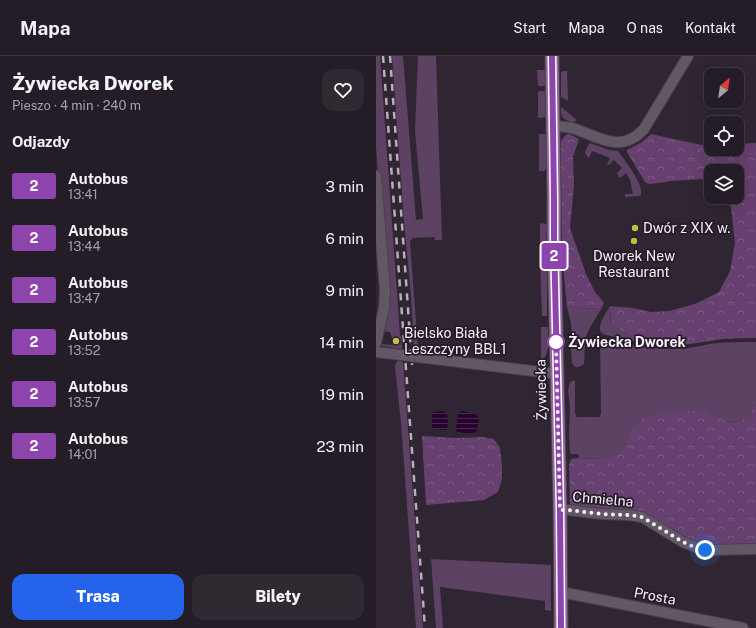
<!DOCTYPE html>
<html lang="pl">
<meta charset="utf-8">
<style>
body{margin:0;font-family:"Public Sans",sans-serif;background:#302932;color:#f1f3f6;height:100vh;display:flex;flex-direction:column;font-size:15px;white-space:nowrap}
*{box-sizing:border-box;margin:0}
p{font-size:13px;color:#a3a1a7}
.icon{flex:none;width:22px;height:22px;fill:none;stroke:currentColor;stroke-width:2;stroke-linecap:round;stroke-linejoin:round}
.map{position:relative;flex:1;overflow:hidden}
.details{display:flex;flex-direction:column;background:#241c26;width:376px}
.details>*{flex:none}
.badge{padding:0 8px;border-radius:3px;font-size:14px;line-height:26px}
.needle{width:26px;rotate:29deg}
.fabs{position:absolute;left:328px;top:12px;display:grid;gap:8px}
.fabs a{display:grid;place-items:center;width:40px;height:40px;border-radius:8px;background:#241c26;box-shadow:0 4px 16px #0002,0 0 0 1px #413a43;font-size:20px}
.you{position:absolute;width:20px;height:20px;margin:-10px;border:3px solid #fff;border-radius:50%;background:#1a73e8;box-shadow:0 0 0 6px #1a73e833}
.map>.badge{position:absolute;translate:-50% -50%;box-shadow:0 0 0 2px #fff}
h2{padding:0 12px;font-size:15px;line-height:36px}
.round{display:grid;place-items:center;flex:none;width:42px;height:42px;border-radius:12px;background:#302932}
.headline{display:flex;align-items:center;justify-content:space-between;height:68px;padding:0 12px}
h1{font-size:19px;font-weight:800;line-height:30px}
.action{display:flex;gap:8px;margin-top:auto;padding:8px 12px}
.action a{flex:1;height:46px;border-radius:12px;background:#2563eb;color:#fff;font-size:16px;font-weight:800;line-height:46px;text-align:center}
.action a+a{background:#302932;color:#f1f3f6}
ul{padding:0;list-style:none}
li{display:flex;align-items:center;gap:12px;height:52px;padding:0 12px}
li div{flex:1}
li b{display:block;font-size:15px}
li em{font-style:normal}
li .badge{min-width:44px;font-weight:700;text-align:center}
header{display:flex;align-items:center;gap:24px;box-sizing:border-box;height:56px;padding:0 20px;background:#241c26;border-bottom:1px solid #413a43}
header strong{font-size:19px}
nav{display:flex;gap:22px;margin-inline-start:auto;font-size:14px}
main{display:flex;flex:1;min-height:0}
.map>svg:first-child{display:block}
.grass{fill:#5d4264}
.forest{fill:url(#forest-crowns)}
.water{fill:url(#water-rules)}
.lines{fill:none;stroke-linecap:round;stroke-linejoin:round}
.minor-casing{stroke:#49414b;stroke-width:12}
.major-casing{stroke:#49414b;stroke-width:15}
.minor{stroke:#625765;stroke-width:10}
.major{stroke:#92679d;stroke-width:13}
.rail{stroke:#b7afb9;stroke-width:2.5;stroke-dasharray:7 7;stroke-linecap:butt}
.line-casing{stroke:#fff;stroke-width:9}
.line{stroke:#8e44ad;stroke-width:6}
.walk{stroke:#f8f1fa;stroke-width:4;stroke-dasharray:0 7.2}
.poi-dot{fill:#bebe42;stroke:#261c29;stroke-width:1.5}
.stop-dot{fill:#fff;stroke:#8e44ad;stroke-width:2}
.labels{text-anchor:middle;dominant-baseline:central;stroke-width:3.5;stroke-linejoin:round;paint-order:stroke}
.poi-label{font-size:14px;fill:#f8f1fa;stroke:#261c29;text-anchor:start}
.stop-label{font-size:14px;font-weight:bold;fill:#f8f1fa;stroke:#261c29;text-anchor:start}
.street-label{font-size:14px;fill:#f8f1fa;stroke:#261c29}
</style>
<header>
<strong>Mapa</strong>
<nav><a>Start</a><a>Mapa</a><a>O nas</a><a>Kontakt</a></nav>
</header>
<main>
<section class="details">
<div class="headline"><div><h1>Żywiecka Dworek</h1><p>Pieszo · 4 min · 240 m</p></div><a class="round"><svg class="icon" aria-label="heart" viewBox="0 0 24 24"><path d="M12 20l-8-8c-3-5 5-10 8-4 3-6 11-1 8 4z"/></svg></a></div>
<h2>Odjazdy</h2>
<ul>
<li><span class="badge" style="background:#8e44ad;color:#fff">2</span><div><b>Autobus</b><p>13:41</p></div><em>3 min</em></li>
<li><span class="badge" style="background:#8e44ad;color:#fff">2</span><div><b>Autobus</b><p>13:44</p></div><em>6 min</em></li>
<li><span class="badge" style="background:#8e44ad;color:#fff">2</span><div><b>Autobus</b><p>13:47</p></div><em>9 min</em></li>
<li><span class="badge" style="background:#8e44ad;color:#fff">2</span><div><b>Autobus</b><p>13:52</p></div><em>14 min</em></li>
<li><span class="badge" style="background:#8e44ad;color:#fff">2</span><div><b>Autobus</b><p>13:57</p></div><em>19 min</em></li>
<li><span class="badge" style="background:#8e44ad;color:#fff">2</span><div><b>Autobus</b><p>14:01</p></div><em>23 min</em></li>
</ul>
<div class="action"><a>Trasa</a><a>Bilety</a></div>
</section>
<div class="map">
<svg width="380" height="572" viewBox="0 0 380 572">
<defs>
<pattern id="forest-crowns" width="20" height="18" patternUnits="userSpaceOnUse"><rect width="20" height="18" fill="#66406f"/><path d="M2 6a3 3 0 1 1 6 0M12 15a3 3 0 1 1 6 0" fill="none" stroke="#7d5c84"/></pattern>
<pattern id="water-rules" width="6" height="5" patternUnits="userSpaceOnUse"><rect width="6" height="5" fill="#27042f"/><path d="M0 2.5h6" fill="none" stroke="#47294e"/></pattern>
</defs>
<rect width="100%" height="100%" fill="#302633"/>
<g class="grass">
<path d="M0,0h4l20,279 1,1 1,13 -20,-3 -1,-2 11,1 8,-1 -1,-6h-7l-2,-6 -8,-1 2,-83 -8,-101z"/>
<path d="M16,0h11l13,164 7,-1 -8,-88 3,-75h18l6,184h-7l-1,-3 -21,1 -3,3 8,108 -1,1h-3l-3,-54 -7,-75z"/>
<path d="M161,14h8v16h-7z"/>
<path d="M188,15h3l1,30 -7,-4v-25z"/>
<path d="M162,35h7l1,26 -8,1z"/>
<path d="M185,51l16,13 -5,3c-10,-5 -11,-5 -11,-16z"/>
<path d="M163,78h7v35l-2,2h-5z"/>
<path d="M214,87l19,7 9,1c7,10 26,33 23,44l-2,1 -14,1v-3h8l-3,-14 -4,-7 -6,5 -3,-5 5,-5 -8,-8 -5,5 -2,-1 3,-6 -18,-7 -3,7 -3,-3 -1,-3 3,-6z"/>
<path d="M164,167l7,1 -1,23h-6z"/>
<path d="M164,204h7v56h-5z"/>
<path d="M234,250c0,3 0,7 0,10 3,13 24,21 34,27l-38,-8c-14,-4 0,-21 4,-29z"/>
<path d="M191,251l34,2 -13,22 -3,9h-12l-1,-2 -1,-15z"/>
<path d="M165,271h7c0,12 3,26 -7,34z"/>
<path d="M224,283c25,5 51,11 76,10 12,0 23,-3 34,-5 15,-2 31,-2 46,-2v60l-4,5 -3,11 -18,5 -24,-11 -79,27 -7,12 -10,6 -17,2 -15,-1 -1,-4h-8l-1,-22 1,-25 -2,-17 2,-8 5,-2v34l2,3h22l2,-3z"/>
<path d="M199,286l10,1 -1,21 -5,3h-4l-3,-4 -1,-14 4,-1z"/>
<path d="M22,305h3l2,2 20,265h-7l-15,-205 -6,-56 1,-4z"/>
<path d="M55,503l120,6v46l-6,-1v-9l-105,-14 3,41h-7z"/>
</g>
<g class="forest">
<path d="M193,78l10,5 -6,18 1,29 -4,42 16,46 9,18 9,11 -3,6 -34,-2c-6,-54 -6,-109 -6,-164 1,-4 3,-8 8,-9z"/>
<path d="M275,78l55,12 5,-1v4h26v-5l19,-1v195c-15,0 -31,0 -46,3 -21,3 -43,8 -65,3 -6,-2 -13,-7 -19,-11 -13,-7 -16,-11 -16,-27l23,2 18,4 18,-1 26,-7 24,-12 11,-21 5,-28 -4,-36 -6,-10h12v-26h-26v13l-9,-5 -32,2 -11,2 -10,1 -4,-2 -18,-30v-2l15,-8z"/>
<path d="M380,346v143l-51,3 -56,-29 -79,-13 -1,-41 2,-6 8,-1 15,1 17,-2 10,-6 7,-12 7,-14 11,-9 38,-5 23,1 24,11 18,-5 3,-11z"/>
<path d="M46,380l34,2 27,-1 11,2 6,9 2,17v14l-4,13 -14,8 -58,5z"/>
</g>
<g class="water">
<path d="M68,355c5,4 5,14 2,19l-12,-1 -2,-1v-15l1,-1z"/>
<path d="M87,355l14,4 2,3 -2,13 -3,3 -16,-2 -2,-1 2,-17 2,-2z"/>
</g>
<g class="lines">
<g class="minor-casing">
<g id="minor">
<path d="M177,70c6,0 13,1 19,2 26,8 48,27 72,1l44,-73"/>
<path d="M0,120l9,114 -1,18 -8,35"/>
<path d="M0,296l181,22"/>
<path d="M184,454h8l34,4 27,1 13,2 41,25 15,6 7,2 51,-1"/>
<path d="M185,536l182,36"/>
</g>
</g>
<g class="major-casing">
<path id="major" d="M176,0l2,144v37l6,273 1,118"/>
</g>
<use href="#minor" class="minor"/>
<use href="#major" class="major"/>
<g class="rail">
<path d="M7,0l42,572"/>
<path d="M14,0l22,309"/>
</g>
</g>
<g class="lines">
<g class="line-casing">
<path id="line" d="M176,0l2,144v37l6,273 1,118"/>
</g>
<use href="#line" class="line"/>
<path class="walk" d="M180,286v-1l4,169h8l34,4 27,1 13,2 41,25 9,4 13,4"/>
</g>
<g class="poi-dot">
<circle cx="259" cy="172" r="4"/>
<circle cx="258" cy="185" r="4"/>
<circle cx="20" cy="285" r="4"/>
</g>
<circle class="stop-dot" cx="180" cy="286" r="8"/>
<g class="labels">
<g class="poi-label">
<text x="267" y="172">Dwór z XIX w.</text>
<text x="258" y="200" text-anchor="middle">Dworek New<tspan x="258" dy="16">Restaurant</tspan></text>
<text x="28" y="277">Bielsko Biała<tspan x="28" dy="16">Leszczyny BBL1</tspan></text>
</g>
<g class="stop-label">
<text x="192" y="286">Żywiecka Dworek</text>
</g>
<g class="street-label">
<text transform="translate(165 334) rotate(-91)">Żywiecka</text>
<text transform="translate(227 443) rotate(5)">Chmielna</text>
<text transform="translate(279 540) rotate(11)">Prosta</text>
</g>
</g>
</svg>
<div class="fabs">
<a><svg class="needle" viewBox="-14 -14 28 28"><path d="M0-13l5 13h-10z" fill="#e53935"/><path d="M0 13l5-13h-10z" fill="#a3a1a7"/></svg></a>
<a><svg class="icon" aria-label="locate" viewBox="0 0 24 24"><circle cx="12" cy="12" r="6"/><path d="M12 2v4M12 18v4M2 12h4M18 12h4"/></svg></a>
<a><svg class="icon" aria-label="layers" viewBox="0 0 24 24"><path d="M12 4l9 5-9 5-9-5zM3 14l9 5 9-5"/></svg></a>
</div>
<div class="you" style="left:329px;top:494px"></div>
<b class="badge" style="left:178px;top:200px;background:#8e44ad;color:#fff">2</b>
</div>
</main>
